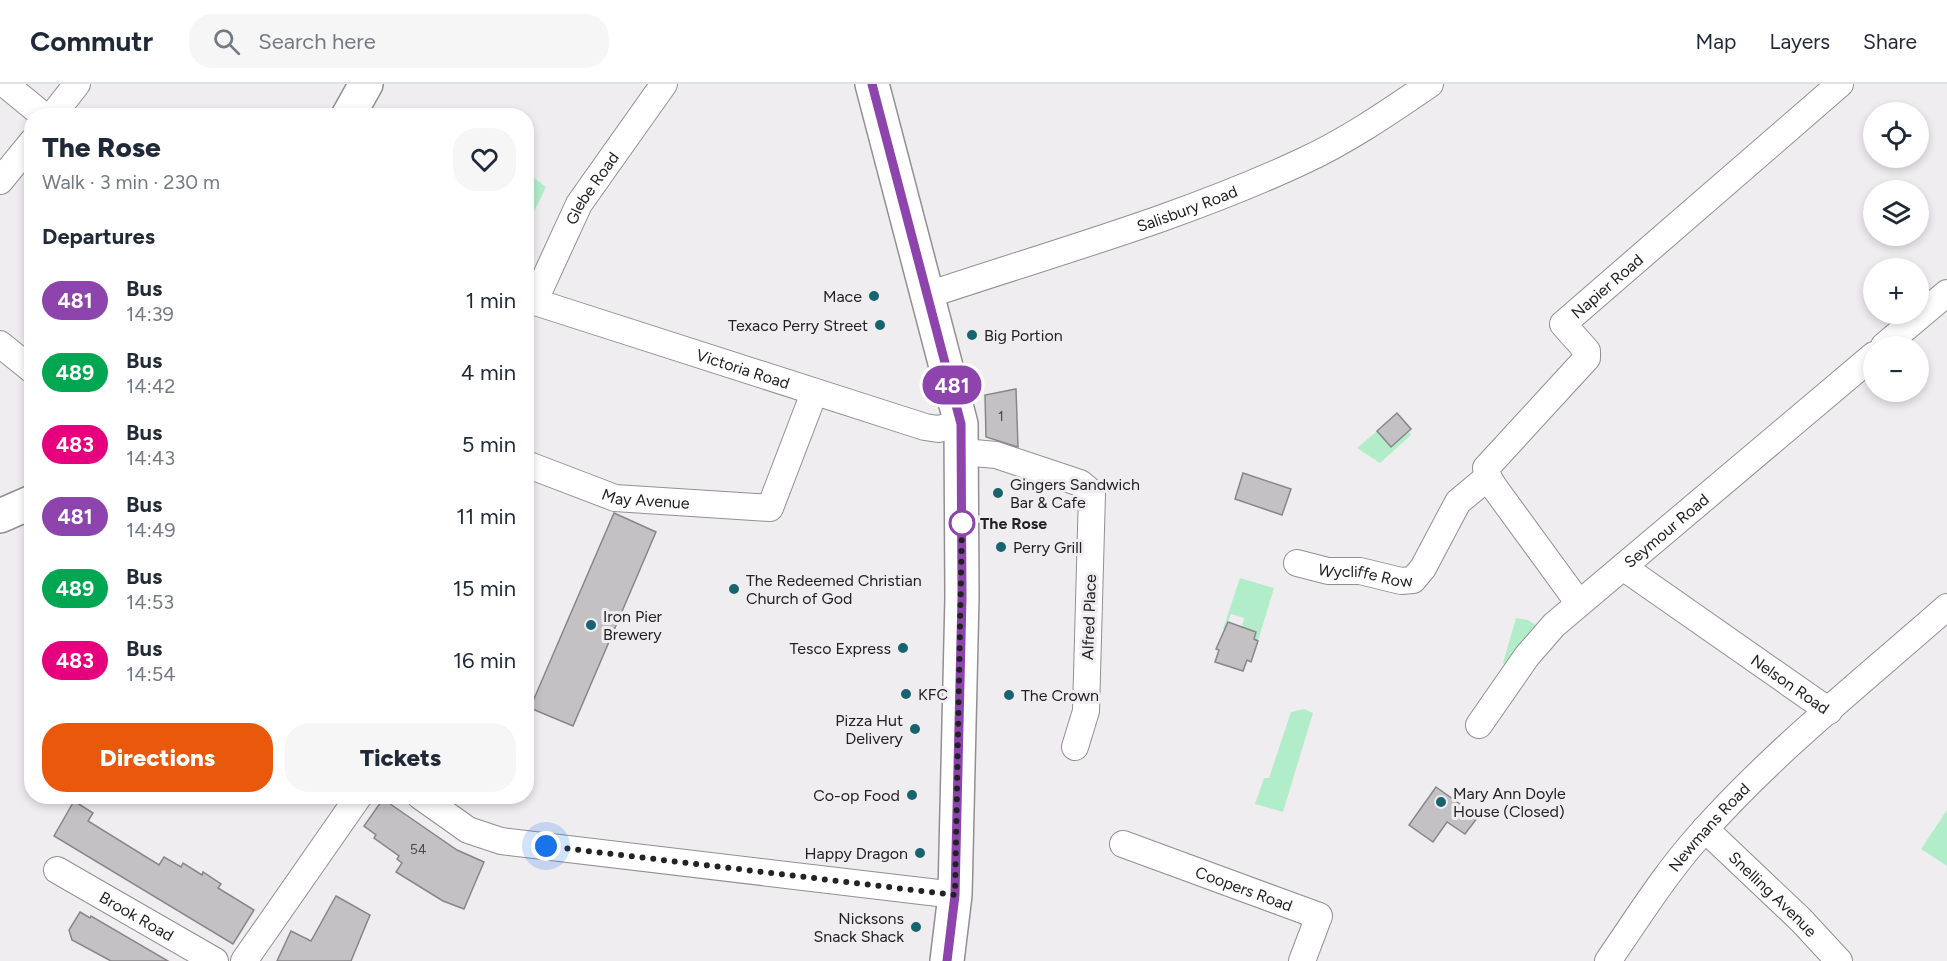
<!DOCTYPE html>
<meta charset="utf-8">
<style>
body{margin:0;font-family:Figtree,sans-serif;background:#f6f6f7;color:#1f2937;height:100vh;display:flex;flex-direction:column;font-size:22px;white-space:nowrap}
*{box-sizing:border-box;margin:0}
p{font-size:20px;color:#747a83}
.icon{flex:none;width:33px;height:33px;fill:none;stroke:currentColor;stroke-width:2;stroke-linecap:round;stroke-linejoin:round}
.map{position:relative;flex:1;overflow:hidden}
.drawer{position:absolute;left:24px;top:24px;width:510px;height:696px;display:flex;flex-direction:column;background:#fff;border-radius:24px;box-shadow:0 3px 9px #0003}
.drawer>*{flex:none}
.badge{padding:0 12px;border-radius:20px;font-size:21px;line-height:39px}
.buttons{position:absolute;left:1863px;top:18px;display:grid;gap:12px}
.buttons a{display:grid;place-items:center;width:66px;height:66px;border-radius:50%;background:#fff;box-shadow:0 3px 9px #0003;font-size:30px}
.you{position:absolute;width:30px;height:30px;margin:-15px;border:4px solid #fff;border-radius:50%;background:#1a73e8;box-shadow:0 0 0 9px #1a73e833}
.map>.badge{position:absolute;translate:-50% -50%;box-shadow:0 0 0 3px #fff}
h2{padding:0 18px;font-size:22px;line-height:54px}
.round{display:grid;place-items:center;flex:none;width:63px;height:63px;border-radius:24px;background:#f6f6f7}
.head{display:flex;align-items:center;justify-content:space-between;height:102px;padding:0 18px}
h1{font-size:28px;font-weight:800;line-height:45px}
.cta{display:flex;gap:12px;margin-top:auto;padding:12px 18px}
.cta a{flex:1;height:69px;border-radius:24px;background:#ea580c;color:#fff;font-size:24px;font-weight:800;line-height:69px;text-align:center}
.cta a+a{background:#f6f6f7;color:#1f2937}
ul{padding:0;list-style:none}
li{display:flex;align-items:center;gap:18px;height:72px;padding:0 18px}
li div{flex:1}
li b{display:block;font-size:22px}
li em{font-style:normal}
li .badge{min-width:66px;font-weight:700;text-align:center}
header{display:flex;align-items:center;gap:36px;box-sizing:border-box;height:84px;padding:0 30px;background:#fff;border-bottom:2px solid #e0e1e3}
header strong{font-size:28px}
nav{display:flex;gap:33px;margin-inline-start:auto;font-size:21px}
.search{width:420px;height:54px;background:#f6f6f7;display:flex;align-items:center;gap:15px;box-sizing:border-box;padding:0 21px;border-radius:24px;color:#747a83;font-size:22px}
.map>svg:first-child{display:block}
.green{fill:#b2edca}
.building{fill:#c4c1c5;stroke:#888689;stroke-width:1.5}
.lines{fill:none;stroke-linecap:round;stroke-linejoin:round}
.street-casing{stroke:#928f93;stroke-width:28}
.secondary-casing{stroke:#928f93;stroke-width:36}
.street{stroke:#fff;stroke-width:26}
.secondary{stroke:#fff;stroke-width:33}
.line-casing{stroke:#fff;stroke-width:14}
.line{stroke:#8e44ad;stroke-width:9}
.walk{stroke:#222123;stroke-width:6;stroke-dasharray:0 10.8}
.poi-dot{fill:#18646e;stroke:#f0edf1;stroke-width:2}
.stop-dot{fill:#fff;stroke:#8e44ad;stroke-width:3}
.labels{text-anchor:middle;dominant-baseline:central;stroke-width:6;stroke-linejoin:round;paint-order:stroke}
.number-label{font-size:14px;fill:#4a494c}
.street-label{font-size:16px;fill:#222123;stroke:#f0edf1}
.poi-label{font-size:16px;fill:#222123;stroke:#f0edf1;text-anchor:start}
.stop-label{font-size:16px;font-weight:bold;fill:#222123;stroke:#f0edf1;text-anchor:start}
</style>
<header>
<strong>Commutr</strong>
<div class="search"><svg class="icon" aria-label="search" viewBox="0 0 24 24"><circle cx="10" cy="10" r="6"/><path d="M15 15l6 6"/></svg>Search here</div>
<nav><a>Map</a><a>Layers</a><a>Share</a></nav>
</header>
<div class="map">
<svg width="1947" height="877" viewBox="0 0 1947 877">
<rect width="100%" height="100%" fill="#f0edf1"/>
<g class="green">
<path d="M533,93l13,10 -14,29 -5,-3v-21z"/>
<path d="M1377,347l14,16 18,-15 2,3 -31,28 -23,-15z"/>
<path d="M1240,494l34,10 -16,53 -4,-2 2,-7 -14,-5 2,-9 -13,-4 -6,15h-2z"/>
<path d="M1516,534l12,2 9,6 -29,41 -5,-4z"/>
<path d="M1304,625l9,4 -30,99 -28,-8 9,-26h5l22,-66z"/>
<path d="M1947,726v56l-26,-17z"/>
</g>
<g class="building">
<path d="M1016,305l2,58 -32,-10 -1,-42z"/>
<path d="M1397,329l14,16 -20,18 -14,-16z"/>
<path d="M1243,389l48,16 -9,26 -47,-16z"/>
<path d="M614,429l42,19 -83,194 -43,-18z"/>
<path d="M1228,538l28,10 -2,7 4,2 -7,21 -4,-2 -4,11 -28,-9 4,-12 -3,-1z"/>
<path d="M1436,703l42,30 -13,17 -18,-12 -14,20 -24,-17z"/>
<path d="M383,715l74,51 27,12 -20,47 -21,-8 -47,-29 6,-9 -5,-4 2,-3 -25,-18 2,-3 -12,-9z"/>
<path d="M74,717l19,12 -5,8 71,44 5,-8 17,10 2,-4 19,12 1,-3 18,12 -3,4 36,22 -21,34 -179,-108z"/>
<path d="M336,812l34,19 -19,46h-74l14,-30 20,10z"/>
<path d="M80,828l10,6 1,-2 77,45h-57l-39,-21 -3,-10z"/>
</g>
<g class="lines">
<g class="street-casing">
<g id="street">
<path d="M5,0l39,32"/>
<path d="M52,32l25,-32"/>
<path d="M0,97l32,-39"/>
<path id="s1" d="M928,211c125,-42 253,-77 373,-133 46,-21 88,-50 129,-78"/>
<path id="s2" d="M526,215l399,128 13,2 23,-5"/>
<path id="s3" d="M534,218l45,-98 85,-120"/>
<path d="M0,260l32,26"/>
<path d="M1884,262l63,-53"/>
<path d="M963,368l33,3 84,28 12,10 -6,218 -11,36"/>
<path id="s4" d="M526,380l89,34 155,10 44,-115"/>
<path id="s5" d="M1297,479l31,8h32l41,10 12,-1 10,-12 35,-66 30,-25"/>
<path id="s6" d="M1623,483l206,144"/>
<path id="s7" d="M1578,518l-84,-115 -7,-12 -1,-7 101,-110v-7l-24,-27 277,-240"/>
<path id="s8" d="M1479,641l48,-69 27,-31 320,-270"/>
<path d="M420,712l48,34 33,11 454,54"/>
<path id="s9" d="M1705,745l96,91 38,41"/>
<path id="s10" d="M1123,760l196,72 -17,45"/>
<path id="s11" d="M57,786l158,91"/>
<path d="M244,877l115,-165"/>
<path id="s12" d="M1608,877c29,-42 57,-87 91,-125 74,-84 164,-155 248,-229"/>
</g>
</g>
<g class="secondary-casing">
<g id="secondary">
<path d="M872,0l89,340 1,173 -7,298 -8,66"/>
<path d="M348,32l18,-32"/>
<path d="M0,432l32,-14"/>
</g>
</g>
<use href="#street" class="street"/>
<use href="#secondary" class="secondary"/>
</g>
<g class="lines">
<g class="line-casing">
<path id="line" d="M872,0l89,340 1,173 -7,298 -8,66"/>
</g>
<use href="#line" class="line"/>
<path class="walk" d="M546,762l409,49 7,-372"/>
</g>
<g class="poi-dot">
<circle cx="874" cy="212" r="6"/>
<circle cx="880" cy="241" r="6"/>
<circle cx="972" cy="251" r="6"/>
<circle cx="998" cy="409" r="6"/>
<circle cx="1001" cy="463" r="6"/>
<circle cx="734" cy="505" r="6"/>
<circle cx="591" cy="541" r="6"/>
<circle cx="903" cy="564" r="6"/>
<circle cx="906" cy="610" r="6"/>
<circle cx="1009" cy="611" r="6"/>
<circle cx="915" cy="645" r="6"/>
<circle cx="912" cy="711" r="6"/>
<circle cx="1441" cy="718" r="6"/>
<circle cx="920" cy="769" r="6"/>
<circle cx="916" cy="843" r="6"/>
</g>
<circle class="stop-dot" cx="962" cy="439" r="12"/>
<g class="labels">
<g class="number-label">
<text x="1001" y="332">1</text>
<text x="418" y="765">54</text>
</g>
<g class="street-label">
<text stroke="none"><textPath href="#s3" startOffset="128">Glebe Road</textPath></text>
<text stroke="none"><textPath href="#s1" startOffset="273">Salisbury Road</textPath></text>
<text stroke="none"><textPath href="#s7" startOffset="414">Napier Road</textPath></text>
<text stroke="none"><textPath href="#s2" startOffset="228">Victoria Road</textPath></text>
<text stroke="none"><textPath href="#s4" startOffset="126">May Avenue</textPath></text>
<text stroke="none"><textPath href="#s8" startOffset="272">Seymour Road</textPath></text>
<text stroke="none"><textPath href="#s5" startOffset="70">Wycliffe Row</textPath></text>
<text transform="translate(1089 533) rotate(-88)">Alfred Place</text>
<text stroke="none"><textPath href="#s6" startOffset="204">Nelson Road</textPath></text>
<text stroke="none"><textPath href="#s12" startOffset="168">Newmans Road</textPath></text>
<text stroke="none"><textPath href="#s10" startOffset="129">Coopers Road</textPath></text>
<text stroke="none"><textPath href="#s9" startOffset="94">Snelling Avenue</textPath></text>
<text stroke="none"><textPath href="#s11" startOffset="92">Brook Road</textPath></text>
</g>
<g class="poi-label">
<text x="862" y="212" text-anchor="end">Mace</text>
<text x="868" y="241" text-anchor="end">Texaco Perry Street</text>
<text x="984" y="251">Big Portion</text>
<text x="1010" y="400">Gingers Sandwich<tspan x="1010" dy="18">Bar &amp; Cafe</tspan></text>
<text x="1013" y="463">Perry Grill</text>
<text x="746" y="496">The Redeemed Christian<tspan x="746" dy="18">Church of God</tspan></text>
<text x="603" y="532">Iron Pier<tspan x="603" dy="18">Brewery</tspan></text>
<text x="891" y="564" text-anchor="end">Tesco Express</text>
<text x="918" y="610">KFC</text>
<text x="1021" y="611">The Crown</text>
<text x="903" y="636" text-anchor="end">Pizza Hut<tspan x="903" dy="18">Delivery</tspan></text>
<text x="1453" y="709">Mary Ann Doyle<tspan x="1453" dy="18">House (Closed)</tspan></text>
<text x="900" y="711" text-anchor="end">Co-op Food</text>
<text x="908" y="769" text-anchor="end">Happy Dragon</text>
<text x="904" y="834" text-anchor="end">Nicksons<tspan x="904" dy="18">Snack Shack</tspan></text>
</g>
<g class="stop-label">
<text x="980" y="439">The Rose</text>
</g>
</g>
</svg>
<div class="buttons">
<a><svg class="icon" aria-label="locate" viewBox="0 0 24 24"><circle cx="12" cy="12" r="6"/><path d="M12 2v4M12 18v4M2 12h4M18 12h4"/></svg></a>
<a><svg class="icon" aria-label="layers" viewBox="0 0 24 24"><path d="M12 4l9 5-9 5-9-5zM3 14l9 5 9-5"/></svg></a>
<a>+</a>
<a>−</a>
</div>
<div class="you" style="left:546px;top:762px"></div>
<b class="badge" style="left:952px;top:301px;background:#8e44ad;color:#fff">481</b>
<section class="drawer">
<div class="head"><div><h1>The Rose</h1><p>Walk · 3 min · 230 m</p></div><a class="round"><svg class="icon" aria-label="heart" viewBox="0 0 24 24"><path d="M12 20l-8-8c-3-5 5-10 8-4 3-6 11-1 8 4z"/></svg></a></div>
<h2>Departures</h2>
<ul>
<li><span class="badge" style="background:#8e44ad;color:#fff">481</span><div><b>Bus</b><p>14:39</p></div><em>1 min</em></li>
<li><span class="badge" style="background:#00a651;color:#fff">489</span><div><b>Bus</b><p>14:42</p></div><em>4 min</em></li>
<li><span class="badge" style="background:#e6007e;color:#fff">483</span><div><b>Bus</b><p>14:43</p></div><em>5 min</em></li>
<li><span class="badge" style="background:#8e44ad;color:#fff">481</span><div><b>Bus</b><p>14:49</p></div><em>11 min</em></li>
<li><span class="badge" style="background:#00a651;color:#fff">489</span><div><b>Bus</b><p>14:53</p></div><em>15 min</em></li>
<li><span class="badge" style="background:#e6007e;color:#fff">483</span><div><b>Bus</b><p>14:54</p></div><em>16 min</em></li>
</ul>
<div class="cta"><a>Directions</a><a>Tickets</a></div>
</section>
</div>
